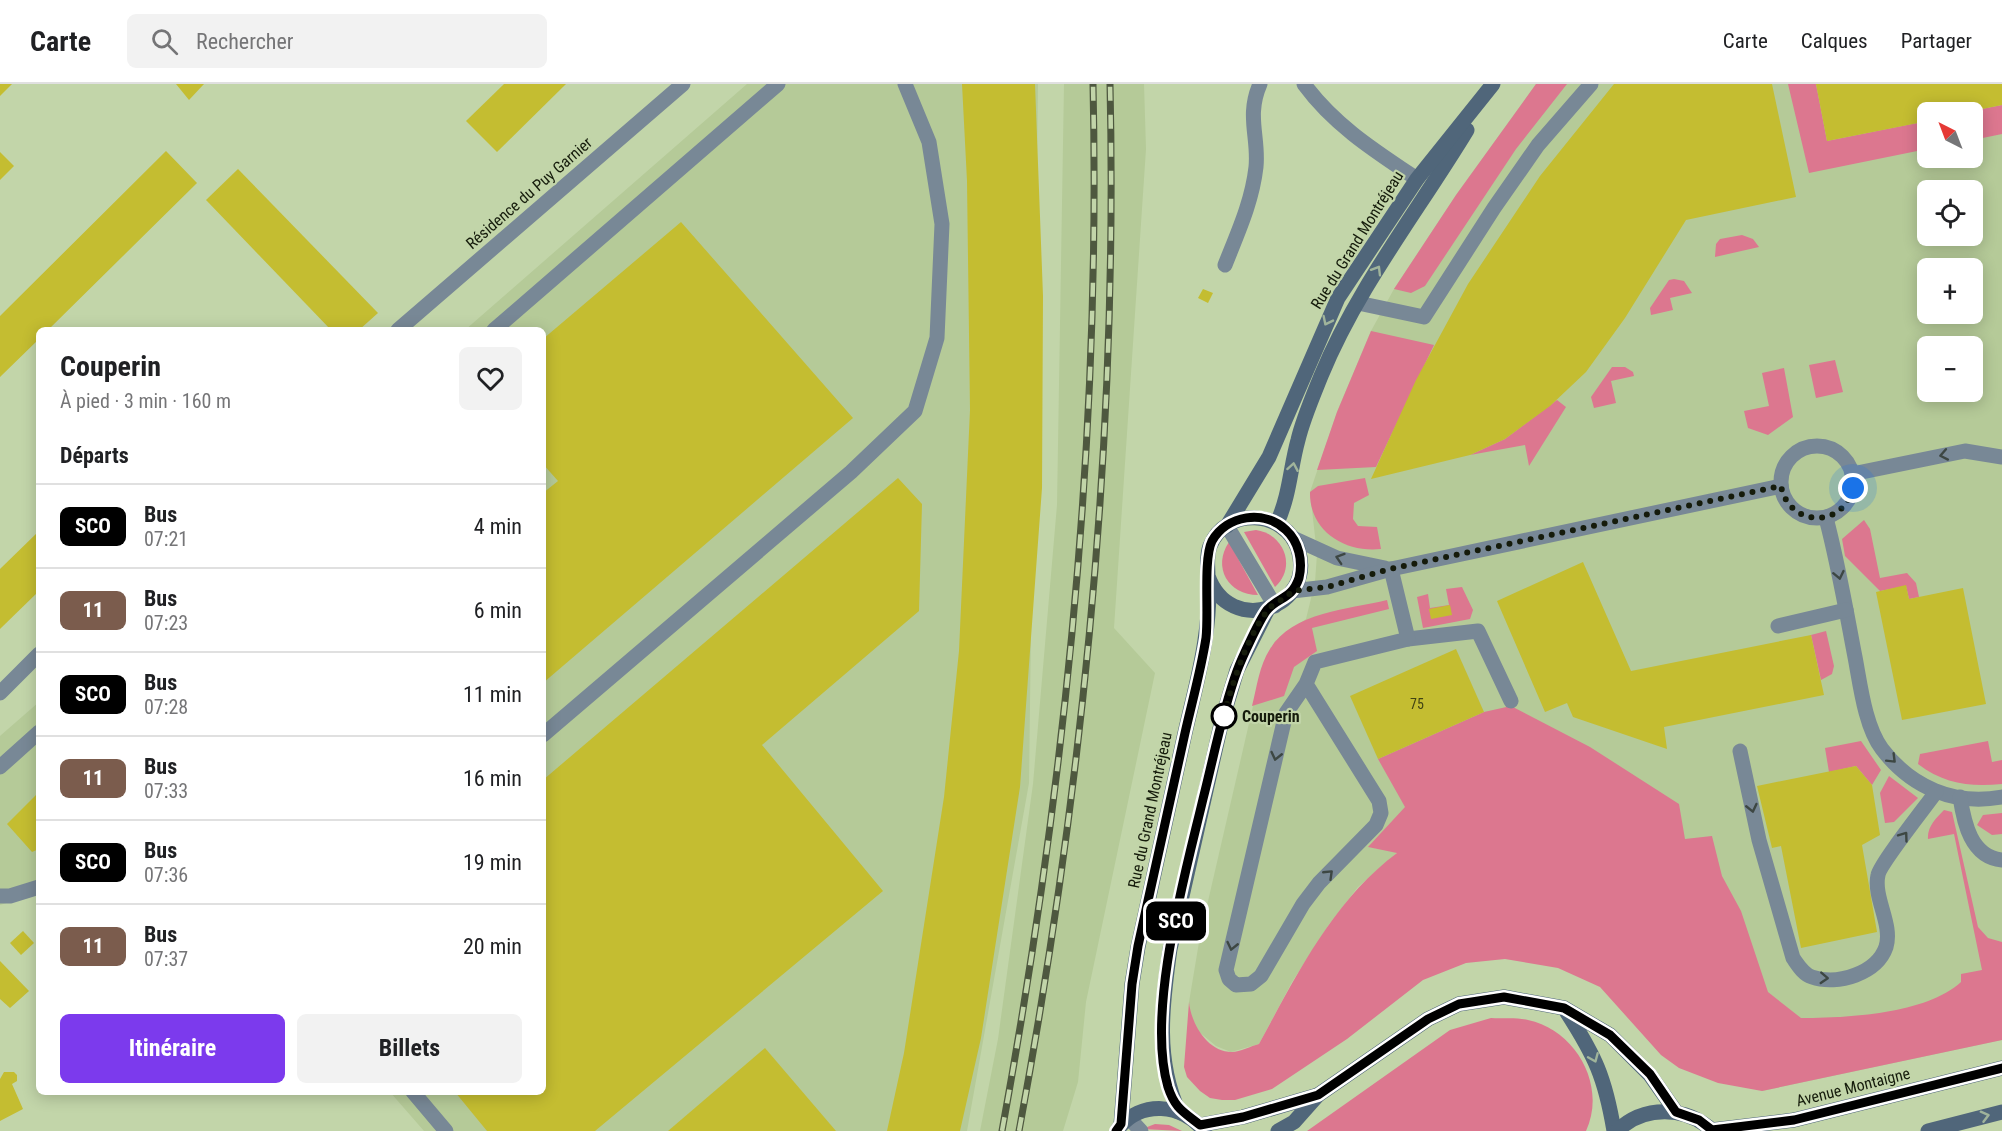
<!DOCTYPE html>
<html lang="fr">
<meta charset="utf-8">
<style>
body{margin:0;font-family:"Roboto Condensed",sans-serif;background:#f2f2f2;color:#202124;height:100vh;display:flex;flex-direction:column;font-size:22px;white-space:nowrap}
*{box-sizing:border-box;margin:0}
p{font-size:20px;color:#757577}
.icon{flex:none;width:33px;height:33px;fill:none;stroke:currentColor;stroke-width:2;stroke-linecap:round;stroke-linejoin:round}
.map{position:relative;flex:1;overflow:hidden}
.panel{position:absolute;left:36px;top:243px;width:510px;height:768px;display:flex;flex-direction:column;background:#fff;border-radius:9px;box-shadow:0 3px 15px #0003}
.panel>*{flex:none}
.badge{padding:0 12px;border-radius:9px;font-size:21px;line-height:39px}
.needle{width:39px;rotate:318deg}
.controls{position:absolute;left:1917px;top:18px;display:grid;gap:12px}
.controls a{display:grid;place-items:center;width:66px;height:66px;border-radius:9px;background:#fff;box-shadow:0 3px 15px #0003;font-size:30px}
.you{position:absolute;width:30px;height:30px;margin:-15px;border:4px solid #fff;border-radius:50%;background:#1a73e8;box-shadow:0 0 0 9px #1a73e833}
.map>.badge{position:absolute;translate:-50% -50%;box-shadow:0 0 0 3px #fff}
h2{padding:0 24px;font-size:22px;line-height:54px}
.round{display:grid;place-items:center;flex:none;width:63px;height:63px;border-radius:9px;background:#f2f2f2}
.overview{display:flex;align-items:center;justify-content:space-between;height:102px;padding:0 24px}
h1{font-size:28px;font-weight:700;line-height:45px}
.cta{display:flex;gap:12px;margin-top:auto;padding:12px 24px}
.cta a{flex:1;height:69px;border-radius:9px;background:#7c3aed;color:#fff;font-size:24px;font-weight:700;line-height:69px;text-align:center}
.cta a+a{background:#f2f2f2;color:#202124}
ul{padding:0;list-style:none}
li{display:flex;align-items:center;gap:18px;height:84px;padding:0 24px;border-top:2px solid #e0e0e0}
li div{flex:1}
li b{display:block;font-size:22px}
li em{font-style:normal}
li .badge{min-width:66px;font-weight:700;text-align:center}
header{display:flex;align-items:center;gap:36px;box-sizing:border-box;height:84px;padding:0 30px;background:#fff;border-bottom:2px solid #e0e0e0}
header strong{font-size:28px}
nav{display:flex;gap:33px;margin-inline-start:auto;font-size:21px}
.search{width:420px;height:54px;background:#f2f2f2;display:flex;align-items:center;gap:15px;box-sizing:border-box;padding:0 21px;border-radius:9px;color:#757577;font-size:22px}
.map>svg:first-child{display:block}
.built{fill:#b5ca98;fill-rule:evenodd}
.green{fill:#dc778f}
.building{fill:#c4bd31}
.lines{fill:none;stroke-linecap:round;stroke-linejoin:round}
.lane{stroke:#788896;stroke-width:15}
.secondary{stroke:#50667a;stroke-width:15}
.rail-casing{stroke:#4e583f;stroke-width:7}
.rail{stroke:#c2d5a9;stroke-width:4.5;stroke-dasharray:14;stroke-linecap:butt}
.oneway{stroke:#a0b49b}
.oneway2{stroke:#3d4743}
.line-casing{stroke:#fff;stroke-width:14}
.line{stroke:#000;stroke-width:9}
.walk{stroke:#151b0b;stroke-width:6;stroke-dasharray:0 10.8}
.stop-dot{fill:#fff;stroke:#000;stroke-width:3}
.labels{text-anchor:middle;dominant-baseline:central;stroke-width:4.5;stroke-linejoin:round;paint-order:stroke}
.number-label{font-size:14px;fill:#414414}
.street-label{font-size:16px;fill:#151b0b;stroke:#c2d5a9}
.stop-label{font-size:16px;font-weight:bold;fill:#151b0b;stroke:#c2d5a9;text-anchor:start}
</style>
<header>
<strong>Carte</strong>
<div class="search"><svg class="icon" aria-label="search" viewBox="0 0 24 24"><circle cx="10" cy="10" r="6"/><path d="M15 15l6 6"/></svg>Rechercher</div>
<nav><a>Carte</a><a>Calques</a><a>Partager</a></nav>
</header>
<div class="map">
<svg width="2002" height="1047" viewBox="0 0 2002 1047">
<rect width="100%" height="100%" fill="#c2d5a9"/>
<g class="built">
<path d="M747,0h291l-9,699 -62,348h-543l-34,-39h153v-762h-78z"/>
<path d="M1064,0h80l2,65 -32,479 41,45 -69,329 -8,80 -15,49h-83l18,-92 35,-255 24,-279z"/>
<path d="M1536,0h466v956l-240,51 -56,-218 -337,-26 29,5 -40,35 -28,36 -38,59 -33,62 -28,8 -15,-6 -18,-15 -7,-14 -2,-15 11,-66 62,-269 13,-26 31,-22 9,-37 2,-28 -7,-62 27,-80 34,-81 23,-42 62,-94zM1928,28h44v46h-44zM1928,106h44v46h-44zM1928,184h44v46h-44zM1928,262h44v46h-44z"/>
<path d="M39,618v191l-39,12v-169z"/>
</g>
<g class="green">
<path d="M1536,0h31l-51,65 -91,137 -14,7 -17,-4 62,-94z"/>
<path d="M1788,0h28l11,57 100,-20v28l-118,24z"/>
<path d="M2002,21v29l-29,6 -1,-28h-5z"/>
<path d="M1742,151l11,4 6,8 -44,10 1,-13 4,-5z"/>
<path d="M1674,195l10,2 8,12 -22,5 3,12 -22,5 -1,-7 19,-28z"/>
<path d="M1371,247l63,14 -58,122 -59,3 20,-58z"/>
<path d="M1835,276l8,32 -27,6 -7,-33z"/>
<path d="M1612,283h13l8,5 1,4 -23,5 5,22 -22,5 -3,-11z"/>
<path d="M1784,284l9,49 -25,18 -20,-7 -4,-17 25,-5 -7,-33z"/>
<path d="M1557,316l9,7 -37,59 -4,-21 -55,10 35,-16z"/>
<path d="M1365,394l4,17 -15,8 -1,16 5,7 19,1 4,22c-36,4 -72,-18 -71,-57l8,-6z"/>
<path d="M1864,436l6,9 10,49 27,-5 9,10 3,14 -10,2 -3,-13 -26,5 -35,-35 -3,-17z"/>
<path d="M1256,446c28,4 41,37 19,57l-31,-55z"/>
<path d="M1229,458l29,53c-30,0 -46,-28 -29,-53z"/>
<path d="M1462,503l11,23 -3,9 -47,9 -6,-31 11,-3 2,14 19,-3 -3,-16z"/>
<path d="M1387,516l2,9 -77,19 5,23 -23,16 -10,29 -32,10c5,-19 7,-40 18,-57 22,-37 80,-40 117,-49z"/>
<path d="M1826,547l8,35 -2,8 -11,6 -10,-45z"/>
<path d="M1511,622l79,41 89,57 6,35 27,-3 10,40 19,35 27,81 33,26c46,0 125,-4 160,-36v-8l21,-4 -28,-136 -26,5c-1,-12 8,-21 16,-29l8,2 26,115 10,11 14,4v98l-240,51 -44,-8 -39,-15 -18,-13 -61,-68 -42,-19 -53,-9 -39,4 -43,17 -76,59 -75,50 -37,11h-13l-12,-2 -10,-7 -13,-14 -3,-10 5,-65c2,21 18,50 43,50 8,0 19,-6 27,-8 38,-70 74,-143 138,-191l-29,-6 37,-40 -27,-48 106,-47z"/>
<path d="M1861,657l20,29 -9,15 -16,-19 -27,6 -4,-24z"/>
<path d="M1988,657l4,21 10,-2v24c-32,3 -58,0 -84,-20l2,-10z"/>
<path d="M1889,692l29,22 -24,24 -9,1 -5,-30z"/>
<path d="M2002,729v21l-10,1 -15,-10 6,-10z"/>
<path d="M1491,934c11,1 25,-1 37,2 48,10 79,66 58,111h-279l143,-101z"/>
<path d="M1155,1040l14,1 13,6 -40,-2z"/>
</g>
<g class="building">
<path d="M0,0h12l-12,12z"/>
<path d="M176,0h28l-15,16z"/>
<path d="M504,0h62l-69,68 -31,-31z"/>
<path d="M962,0h73l8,212 -1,192 -22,299 -39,251 -21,93h-73l17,-78 40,-256 15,-146 11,-241 -3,-229z"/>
<path d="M1614,0h158l24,113 -110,23 -61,98 -39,54 -36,34 -45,33 -35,16 -99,24 45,-99 52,-96 72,-108z"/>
<path d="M1816,0h186v21l-35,7h-39v9l-101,20z"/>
<path d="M166,67l31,32 -149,147h-9v9l-39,38v-61z"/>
<path d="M0,68l14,14 -14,14z"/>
<path d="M238,85l140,144 -19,17h-28l-125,-130z"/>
<path d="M681,138l172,196 -310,265v-190l15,-12 -15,-17v-125z"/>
<path d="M1203,205l10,4 -5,10 -10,-5z"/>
<path d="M1950,230h23l1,5 -21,5z"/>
<path d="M898,394l24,26 -3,107 -157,134 121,146 -288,240h-108l-32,-39h88v-312z"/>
<path d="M39,447v60l-39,38v-60z"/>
<path d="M1583,478l48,109 180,-36 13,60 -160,32 3,22 -94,-32 -6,-14 -22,9 -48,-111z"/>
<path d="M1906,501l3,14 54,-11 23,116 -84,16 -26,-128z"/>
<path d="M1450,521l2,10 -21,4 -2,-10z"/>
<path d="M1456,565l28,63 -106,47 -28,-63z"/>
<path d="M1856,682l16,19 8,50 -18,10 15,87 -76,16 -20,-102 -9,2 -15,-62z"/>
<path d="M39,708v57l-7,3 -25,-28z"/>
<path d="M23,847l11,12 -13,12 -11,-12z"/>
<path d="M0,877l29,30 -19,17 -10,-9z"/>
<path d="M765,964l71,83h-168z"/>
<path d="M4,988h10l3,3v6l-5,3 11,25 -23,12v-42z"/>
</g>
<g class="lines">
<g class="lane">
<path d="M1304,0c30,41 71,67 113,95"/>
<path d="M1225,181c13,-33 27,-63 31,-98 3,-30 -10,-51 4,-83"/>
<path d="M1358,219l66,14 70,-109 44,-63 53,-61"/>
<path d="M398,246l285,-246"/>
<path d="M494,246l284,-246"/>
<circle cx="1817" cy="398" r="36"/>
<path d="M1852,390l113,-23 37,6"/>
<path d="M1826,434c12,45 20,92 29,139 5,26 10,70 27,92 29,38 72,57 120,48"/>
<path d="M1227,442l48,80"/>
<path d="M1293,454l44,20 48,10"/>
<path d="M1292,507l35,-4 64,-18 390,-83"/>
<path d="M1778,542l68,-16"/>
<path d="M1408,555l70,-8 33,70"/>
<path d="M1306,600l73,117 2,12 -5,12 -57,58 -16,21 -42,72 -10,8 -15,1 -7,-6 -3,-9 60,-257 20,-29 9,-22 93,-23 -17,-70"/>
<path d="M0,609l39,-39"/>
<path d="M543,651l308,-263 64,-61 22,-73 5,-114 -13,-82 -24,-58"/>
<path d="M1740,667l19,89 34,118c5,7 10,16 19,19 26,9 65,-4 74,-30 7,-23 -13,-49 -8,-72 2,-11 48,-69 58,-83"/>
<path d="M0,683l39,-35"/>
<path d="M1960,713c4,26 11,60 42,63"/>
<path d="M0,812h10l29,-9"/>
<path d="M413,1008l33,39"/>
<path d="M1129,1034l12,13"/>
</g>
<g class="secondary">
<path d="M1277,439c13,-29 13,-54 21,-83 5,-21 15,-44 23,-64 36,-88 97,-165 146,-246"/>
<path d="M1227,442l42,-69 69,-159 79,-119 76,-95"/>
<path d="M1566,927c29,45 39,66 48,120"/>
<path d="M1179,1028c-24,-52 -17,-107 -9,-163l52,-229 15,-50 31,-61"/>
<path d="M1121,1040l11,-140 6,-37c15,-69 30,-137 45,-205 7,-33 17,-67 22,-102 3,-20 5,-43 3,-63 0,-12 -2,-20 2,-31 16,-40 75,-36 88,3 19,59 -68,89 -90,27"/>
<path d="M1200,1041l43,-8 75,-22"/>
<path d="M1118,1045c22,-29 65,-26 86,2"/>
<path d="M1712,1046l82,-10 208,-52"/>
<path d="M1278,1047l16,-9 24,-27 110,-76 31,-15 45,-7 60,11 46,27 40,40 26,37"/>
<path d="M1617,1047c27,-26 69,-25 96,0"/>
<path d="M1928,1047l74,-19"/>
</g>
<g class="rail-casing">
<g id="rail">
<path d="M1002,1047c63,-344 99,-697 91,-1047"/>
<path d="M1019,1047c64,-344 99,-697 91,-1047"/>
</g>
</g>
<use href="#rail" class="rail"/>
</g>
<defs><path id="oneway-chevron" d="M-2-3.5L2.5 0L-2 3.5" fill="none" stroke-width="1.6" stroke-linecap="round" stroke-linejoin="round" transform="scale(1.5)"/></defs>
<g class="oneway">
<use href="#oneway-chevron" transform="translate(1377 186) rotate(-59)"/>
<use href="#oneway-chevron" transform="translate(1327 237) rotate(116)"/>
<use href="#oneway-chevron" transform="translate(1293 383) rotate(-80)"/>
<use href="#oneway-chevron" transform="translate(1594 974) rotate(67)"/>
<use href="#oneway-chevron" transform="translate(1985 1032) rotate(-15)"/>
</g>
<g class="oneway2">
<use href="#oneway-chevron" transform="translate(1944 371) rotate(169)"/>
<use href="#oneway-chevron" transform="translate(1340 474) rotate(-162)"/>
<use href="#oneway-chevron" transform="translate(1839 491) rotate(78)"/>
<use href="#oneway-chevron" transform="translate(1276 672) rotate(103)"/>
<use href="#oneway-chevron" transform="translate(1892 675) rotate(45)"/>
<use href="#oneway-chevron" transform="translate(1752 724) rotate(77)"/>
<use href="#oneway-chevron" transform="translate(1904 752) rotate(-54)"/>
<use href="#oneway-chevron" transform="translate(1329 790) rotate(-44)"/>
<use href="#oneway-chevron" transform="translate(1232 862) rotate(103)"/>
<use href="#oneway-chevron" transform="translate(1824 894) rotate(3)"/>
</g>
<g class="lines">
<g class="line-casing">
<path id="line" d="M1116,1047l5,-7 11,-140 6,-38c16,-71 32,-142 47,-213 7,-31 16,-63 21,-95 3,-24 -3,-79 6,-97 15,-26 52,-32 74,-11 13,12 17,31 13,48 -7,21 -20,19 -31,31 -7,7 -27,51 -31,62 -15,41 -23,85 -34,128 -18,76 -57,213 -35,288 7,22 16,25 32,38l43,-8 75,-22 110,-76 31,-15 45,-7 60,11 46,27 40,39 26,38 23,8 13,10 82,-10 208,-52"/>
</g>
<use href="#line" class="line"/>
<path class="walk" d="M1224,632l-2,4c11,-36 22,-77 45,-109 5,-8 18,-11 25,-20l35,-4 63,-18 391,-83c8,41 62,43 72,2"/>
</g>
<circle class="stop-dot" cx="1224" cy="632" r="12"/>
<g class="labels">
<g class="number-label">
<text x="1417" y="620">75</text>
</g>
<g class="street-label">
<text transform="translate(529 109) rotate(-41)">Résidence du Puy Garnier</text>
<text transform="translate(1357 156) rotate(-58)">Rue du Grand Montréjeau</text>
<text transform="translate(1150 726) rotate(-78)">Rue du Grand Montréjeau</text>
<text transform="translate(1853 1003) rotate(-14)">Avenue Montaigne</text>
</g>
<g class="stop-label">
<text x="1242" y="632">Couperin</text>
</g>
</g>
</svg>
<div class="controls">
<a><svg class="needle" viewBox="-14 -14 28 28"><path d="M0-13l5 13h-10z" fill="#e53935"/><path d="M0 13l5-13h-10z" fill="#757577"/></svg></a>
<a><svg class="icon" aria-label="locate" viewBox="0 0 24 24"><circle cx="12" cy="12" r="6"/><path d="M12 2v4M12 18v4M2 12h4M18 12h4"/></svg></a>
<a>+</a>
<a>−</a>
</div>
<div class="you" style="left:1853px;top:404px"></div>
<b class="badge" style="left:1176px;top:837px;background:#000;color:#fff">SCO</b>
<section class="panel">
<div class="overview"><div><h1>Couperin</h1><p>À pied · 3 min · 160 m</p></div><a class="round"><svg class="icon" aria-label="heart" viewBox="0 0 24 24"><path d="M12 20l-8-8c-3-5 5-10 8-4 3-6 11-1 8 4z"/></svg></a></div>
<h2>Départs</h2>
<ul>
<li><span class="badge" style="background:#000;color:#fff">SCO</span><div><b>Bus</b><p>07:21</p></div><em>4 min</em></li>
<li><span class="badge" style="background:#7b5c4d;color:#fff">11</span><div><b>Bus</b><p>07:23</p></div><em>6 min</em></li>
<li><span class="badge" style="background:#000;color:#fff">SCO</span><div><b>Bus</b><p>07:28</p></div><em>11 min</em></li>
<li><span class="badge" style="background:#7b5c4d;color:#fff">11</span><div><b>Bus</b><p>07:33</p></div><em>16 min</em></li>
<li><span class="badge" style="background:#000;color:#fff">SCO</span><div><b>Bus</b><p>07:36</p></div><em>19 min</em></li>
<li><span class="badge" style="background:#7b5c4d;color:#fff">11</span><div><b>Bus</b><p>07:37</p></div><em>20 min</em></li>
</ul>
<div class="cta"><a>Itinéraire</a><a>Billets</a></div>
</section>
</div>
